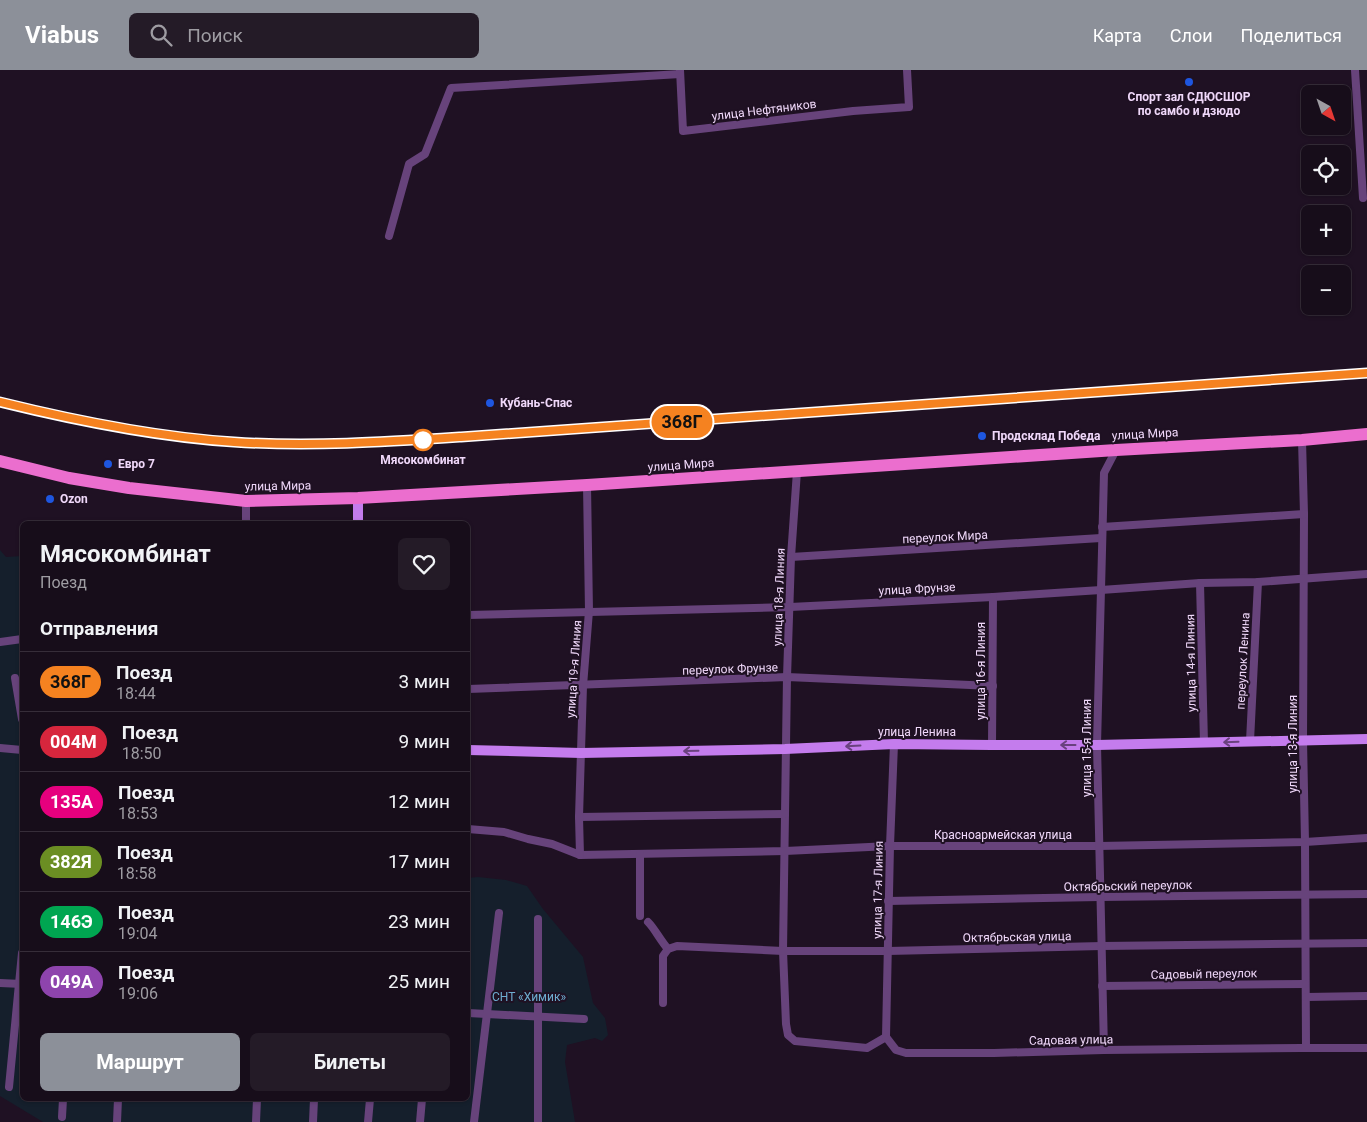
<!DOCTYPE html>
<html lang="ru">
<meta charset="utf-8">
<style>
body{margin:0;font-family:Roboto,sans-serif;background:#241b27;color:#f1f3f6;height:100vh;display:flex;flex-direction:column;font-size:19px;white-space:nowrap}
*{box-sizing:border-box;margin:0}
p{font-size:16px;color:#9e9ca2}
.icon{flex:none;width:28px;height:28px;fill:none;stroke:currentColor;stroke-width:2;stroke-linecap:round;stroke-linejoin:round}
.map{position:relative;flex:1;overflow:hidden}
.drawer{position:absolute;left:20px;top:451px;width:450px;height:580px;display:flex;flex-direction:column;background:#170d1a;border-radius:8px;box-shadow:0 1px 4px #0004,0 0 0 1px #362d39}
.drawer>*{flex:none}
.badge{padding:0 10px;border-radius:16px;font-size:18px;line-height:32px}
.needle{width:32px;rotate:140deg}
.controls{position:absolute;left:1301px;top:15px;display:grid;gap:10px}
.controls a{display:grid;place-items:center;width:50px;height:50px;border-radius:8px;background:#170d1a;box-shadow:0 1px 4px #0004,0 0 0 1px #362d39;font-size:25px}
.map>.badge{position:absolute;translate:-50% -50%;box-shadow:0 0 0 2px #fff}
h2{padding:0 20px;font-size:19px;line-height:45px}
.round{display:grid;place-items:center;flex:none;width:52px;height:52px;border-radius:8px;background:#241b27}
.head{display:flex;align-items:center;justify-content:space-between;height:85px;padding:0 20px}
h1{font-size:24px;font-weight:700;line-height:38px}
.primary-button{display:flex;gap:10px;margin-top:auto;padding:10px 20px}
.primary-button a{flex:1;height:58px;border-radius:8px;background:#8c9099;color:#fff;font-size:20px;font-weight:700;line-height:58px;text-align:center}
.primary-button a+a{background:#241b27;color:#f1f3f6}
ul{padding:0;list-style:none}
li{display:flex;align-items:center;gap:15px;height:60px;padding:0 20px;border-top:1px solid #362d39}
li div{flex:1}
li b{display:block;font-size:19px}
li em{font-style:normal}
li .badge{min-width:55px;font-weight:700;text-align:center}
header{display:flex;align-items:center;gap:30px;box-sizing:border-box;height:70px;padding:0 25px;background:#8c9099;color:#fff}
header strong{font-size:24px}
nav{display:flex;gap:28px;margin-inline-start:auto;font-size:18px}
.search{width:350px;height:45px;background:#241b27;display:flex;align-items:center;gap:12px;box-sizing:border-box;padding:0 18px;border-radius:8px;color:#9e9ca2;font-size:19px}
.map>svg:first-child{display:block}
.green{fill:#151f2c}
.lines{fill:none;stroke-linecap:round;stroke-linejoin:round}
.minor{stroke:#67437b;stroke-width:8}
.secondary{stroke:#c47ced;stroke-width:10}
.primary{stroke:#eb6ece;stroke-width:12}
.rail-casing{stroke:#1e56e0;stroke-width:4}
.rail{stroke:#1f1123;stroke-width:2;stroke-dasharray:5.5;stroke-linecap:butt}
.oneway{stroke:#69417e}
.line-casing{stroke:#fff;stroke-width:11}
.line{stroke:#f58220;stroke-width:8}
.poi-dot{fill:#1e56e0;stroke:#1f1123;stroke-width:2}
.stop-dot{fill:#fff;stroke:#f58220;stroke-width:2.5}
.labels{text-anchor:middle;dominant-baseline:central;stroke-width:4;stroke-linejoin:round;paint-order:stroke}
.poi-label{font-size:12px;font-weight:bold;fill:#f0d8fa;stroke:#1f1123;text-anchor:start}
.street-label{font-size:12px;fill:#f0d8fa;stroke:#1f1123}
.stop-label{font-size:12px;font-weight:bold;fill:#f0d8fa;stroke:#1f1123}
.park-label{font-size:12px;fill:#6eadd0;stroke:#1f1123}
</style>
<header>
<strong>Viabus</strong>
<div class="search"><svg class="icon" aria-label="search" viewBox="0 0 24 24"><circle cx="10" cy="10" r="6"/><path d="M15 15l6 6"/></svg>Поиск</div>
<nav><a>Карта</a><a>Слои</a><a>Поделиться</a></nav>
</header>
<div class="map">
<svg width="1367" height="1052" viewBox="0 0 1367 1052">
<rect width="100%" height="100%" fill="#1f1123"/>
<path class="green" d="M0,480l6,7 16,-1v543h446v-221l10,-1 28,3 21,6 16,23 40,48 10,46 12,15 3,17 -6,6 -7,-3 -28,7 -2,17 10,60h-532l-43,-26z"/>
<g class="lines">
<g class="minor">
<path d="M680,0l3,61 170,-20 56,-4 -2,-37"/>
<path d="M1355,0l8,128"/>
<path d="M389,166l20,-72 16,-10 26,-66 229,-14"/>
<path d="M1302,370l2,74 -1,226 2,102 1,206"/>
<path d="M797,401l-6,86 -4,120 -4,274 3,73 2,11 7,6 72,7 19,-11 10,13 10,3h88l110,-3 197,-2h66"/>
<path d="M246,431v23"/>
<path d="M1102,457l202,-13"/>
<path d="M791,487l310,-19"/>
<path d="M1200,513l4,160"/>
<path d="M468,545l322,-8 203,-10 108,-7 99,-7 58,-1 109,-8"/>
<path d="M0,572l22,-3"/>
<path d="M15,608l7,41"/>
<path d="M468,619l319,-12 206,9"/>
<path d="M1250,671l8,-159"/>
<path d="M992,675l1,-148"/>
<path d="M0,678l22,2"/>
<path d="M579,747l206,-3"/>
<path d="M468,759l36,3 24,7 24,5 28,11 205,-4 105,-5h209l206,-4 62,-4"/>
<path d="M640,784v62"/>
<path d="M580,785l-1,-38 4,-131 6,-75 -2,-126"/>
<path d="M888,831l212,-4 267,-3"/>
<path d="M648,852c7,7 12,18 20,27"/>
<path d="M0,913l22,1"/>
<path d="M1102,916l203,-2"/>
<path d="M1306,927l61,-1"/>
<path d="M663,933v-47l5,-7 9,-3 106,5h105l214,-5 265,-3"/>
<path d="M468,943l116,6"/>
<path d="M886,967l4,-191 4,-102"/>
<path d="M1104,980l-7,-305 7,-272 12,-23"/>
<path d="M9,1017l13,-134"/>
<path d="M62,1047l1,-18"/>
<path d="M117,1052l1,-23"/>
<path d="M256,1052l1,-23"/>
<path d="M313,1052l1,-23"/>
<path d="M368,1052l2,-23"/>
<path d="M420,1052l2,-23"/>
<path d="M474,1052l25,-209"/>
<path d="M538,1052v-203"/>
</g>
<g class="secondary">
<path d="M358,428v26"/>
<path d="M468,680l113,3 204,-4 109,-5 98,1h105l270,-6"/>
</g>
<path class="primary" d="M0,391l69,17 60,10 117,13 112,-3 229,-13 529,-35 186,-10 65,-6"/>
<g class="rail-casing">
<path id="rail" d="M0,332l82,19 64,12 88,9 93,2 95,-4 945,-67"/>
</g>
<use href="#rail" class="rail"/>
</g>
<defs><path id="oneway-shaft" d="M-6 0H5M1.5-3L5.5 0L1.5 3" fill="none" stroke-width="1.6" stroke-linecap="round" stroke-linejoin="round" transform="scale(1.25)"/></defs>
<g class="oneway">
<use href="#oneway-shaft" transform="translate(1231 672) rotate(178)"/>
<use href="#oneway-shaft" transform="translate(1068 675) rotate(180)"/>
<use href="#oneway-shaft" transform="translate(853 676) rotate(177)"/>
<use href="#oneway-shaft" transform="translate(691 681) rotate(179)"/>
</g>
<g class="lines">
<g class="line-casing">
<path id="line" d="M0,332c77,19 155,35 234,40 76,5 151,0 227,-5l906,-64"/>
</g>
<use href="#line" class="line"/>
</g>
<g class="poi-dot">
<circle cx="1189" cy="12" r="5"/>
<circle cx="490" cy="333" r="5"/>
<circle cx="982" cy="366" r="5"/>
<circle cx="108" cy="394" r="5"/>
<circle cx="50" cy="429" r="5"/>
</g>
<circle class="stop-dot" cx="423" cy="370" r="10"/>
<g class="labels">
<g class="poi-label">
<text x="1189" y="27" text-anchor="middle">Спорт зал СДЮСШОР<tspan x="1189" dy="14">по самбо и дзюдо</tspan></text>
<text x="500" y="333">Кубань-Спас</text>
<text x="992" y="366">Продсклад Победа</text>
<text x="118" y="394">Евро 7</text>
<text x="60" y="429">Ozon</text>
</g>
<g class="street-label">
<text transform="translate(764 40) rotate(-7)">улица Нефтяников</text>
<text transform="translate(1145 364) rotate(-3)">улица Мира</text>
<text transform="translate(681 395) rotate(-4)">улица Мира</text>
<text transform="translate(278 416) rotate(-1)">улица Мира</text>
<text transform="translate(945 467) rotate(-3)">переулок Мира</text>
<text transform="translate(917 519) rotate(-3)">улица Фрунзе</text>
<text transform="translate(779 527) rotate(-88)">улица 18-я Линия</text>
<text transform="translate(1243 591) rotate(-87)">переулок Ленина</text>
<text transform="translate(1191 593) rotate(-91)">улица 14-я Линия</text>
<text transform="translate(574 599) rotate(-86)">улица 19-я Линия</text>
<text transform="translate(730 599) rotate(-2)">переулок Фрунзе</text>
<text transform="translate(981 601) rotate(-90)">улица 16-я Линия</text>
<text x="917" y="662">улица Ленина</text>
<text transform="translate(1293 674) rotate(-90)">улица 13-я Линия</text>
<text transform="translate(1087 678) rotate(-90)">улица 15-я Линия</text>
<text x="1003" y="765">Красноармейская улица</text>
<text transform="translate(1128 816) rotate(-1)">Октябрьский переулок</text>
<text transform="translate(878 820) rotate(-89)">улица 17-я Линия</text>
<text transform="translate(1017 867) rotate(-1)">Октябрьская улица</text>
<text transform="translate(1204 904) rotate(-1)">Садовый переулок</text>
<text transform="translate(1071 970) rotate(-1)">Садовая улица</text>
</g>
<g class="stop-label">
<text x="423" y="390">Мясокомбинат</text>
</g>
<g class="park-label">
<text x="529" y="927">СНТ «Химик»</text>
</g>
</g>
</svg>
<div class="controls">
<a><svg class="needle" viewBox="-14 -14 28 28"><path d="M0-13l5 13h-10z" fill="#e53935"/><path d="M0 13l5-13h-10z" fill="#9e9ca2"/></svg></a>
<a><svg class="icon" aria-label="locate" viewBox="0 0 24 24"><circle cx="12" cy="12" r="6"/><path d="M12 2v4M12 18v4M2 12h4M18 12h4"/></svg></a>
<a>+</a>
<a>−</a>
</div>
<b class="badge" style="left:682px;top:352px;background:#f58220;color:#111">368Г</b>
<section class="drawer">
<div class="head"><div><h1>Мясокомбинат</h1><p>Поезд</p></div><a class="round"><svg class="icon" aria-label="heart" viewBox="0 0 24 24"><path d="M12 20l-8-8c-3-5 5-10 8-4 3-6 11-1 8 4z"/></svg></a></div>
<h2>Отправления</h2>
<ul>
<li><span class="badge" style="background:#f58220;color:#111">368Г</span><div><b>Поезд</b><p>18:44</p></div><em>3 мин</em></li>
<li><span class="badge" style="background:#d7263d;color:#fff">004М</span><div><b>Поезд</b><p>18:50</p></div><em>9 мин</em></li>
<li><span class="badge" style="background:#e6007e;color:#fff">135А</span><div><b>Поезд</b><p>18:53</p></div><em>12 мин</em></li>
<li><span class="badge" style="background:#6b8e23;color:#fff">382Я</span><div><b>Поезд</b><p>18:58</p></div><em>17 мин</em></li>
<li><span class="badge" style="background:#00a651;color:#fff">146Э</span><div><b>Поезд</b><p>19:04</p></div><em>23 мин</em></li>
<li><span class="badge" style="background:#8e44ad;color:#fff">049А</span><div><b>Поезд</b><p>19:06</p></div><em>25 мин</em></li>
</ul>
<div class="primary-button"><a>Маршрут</a><a>Билеты</a></div>
</section>
</div>
